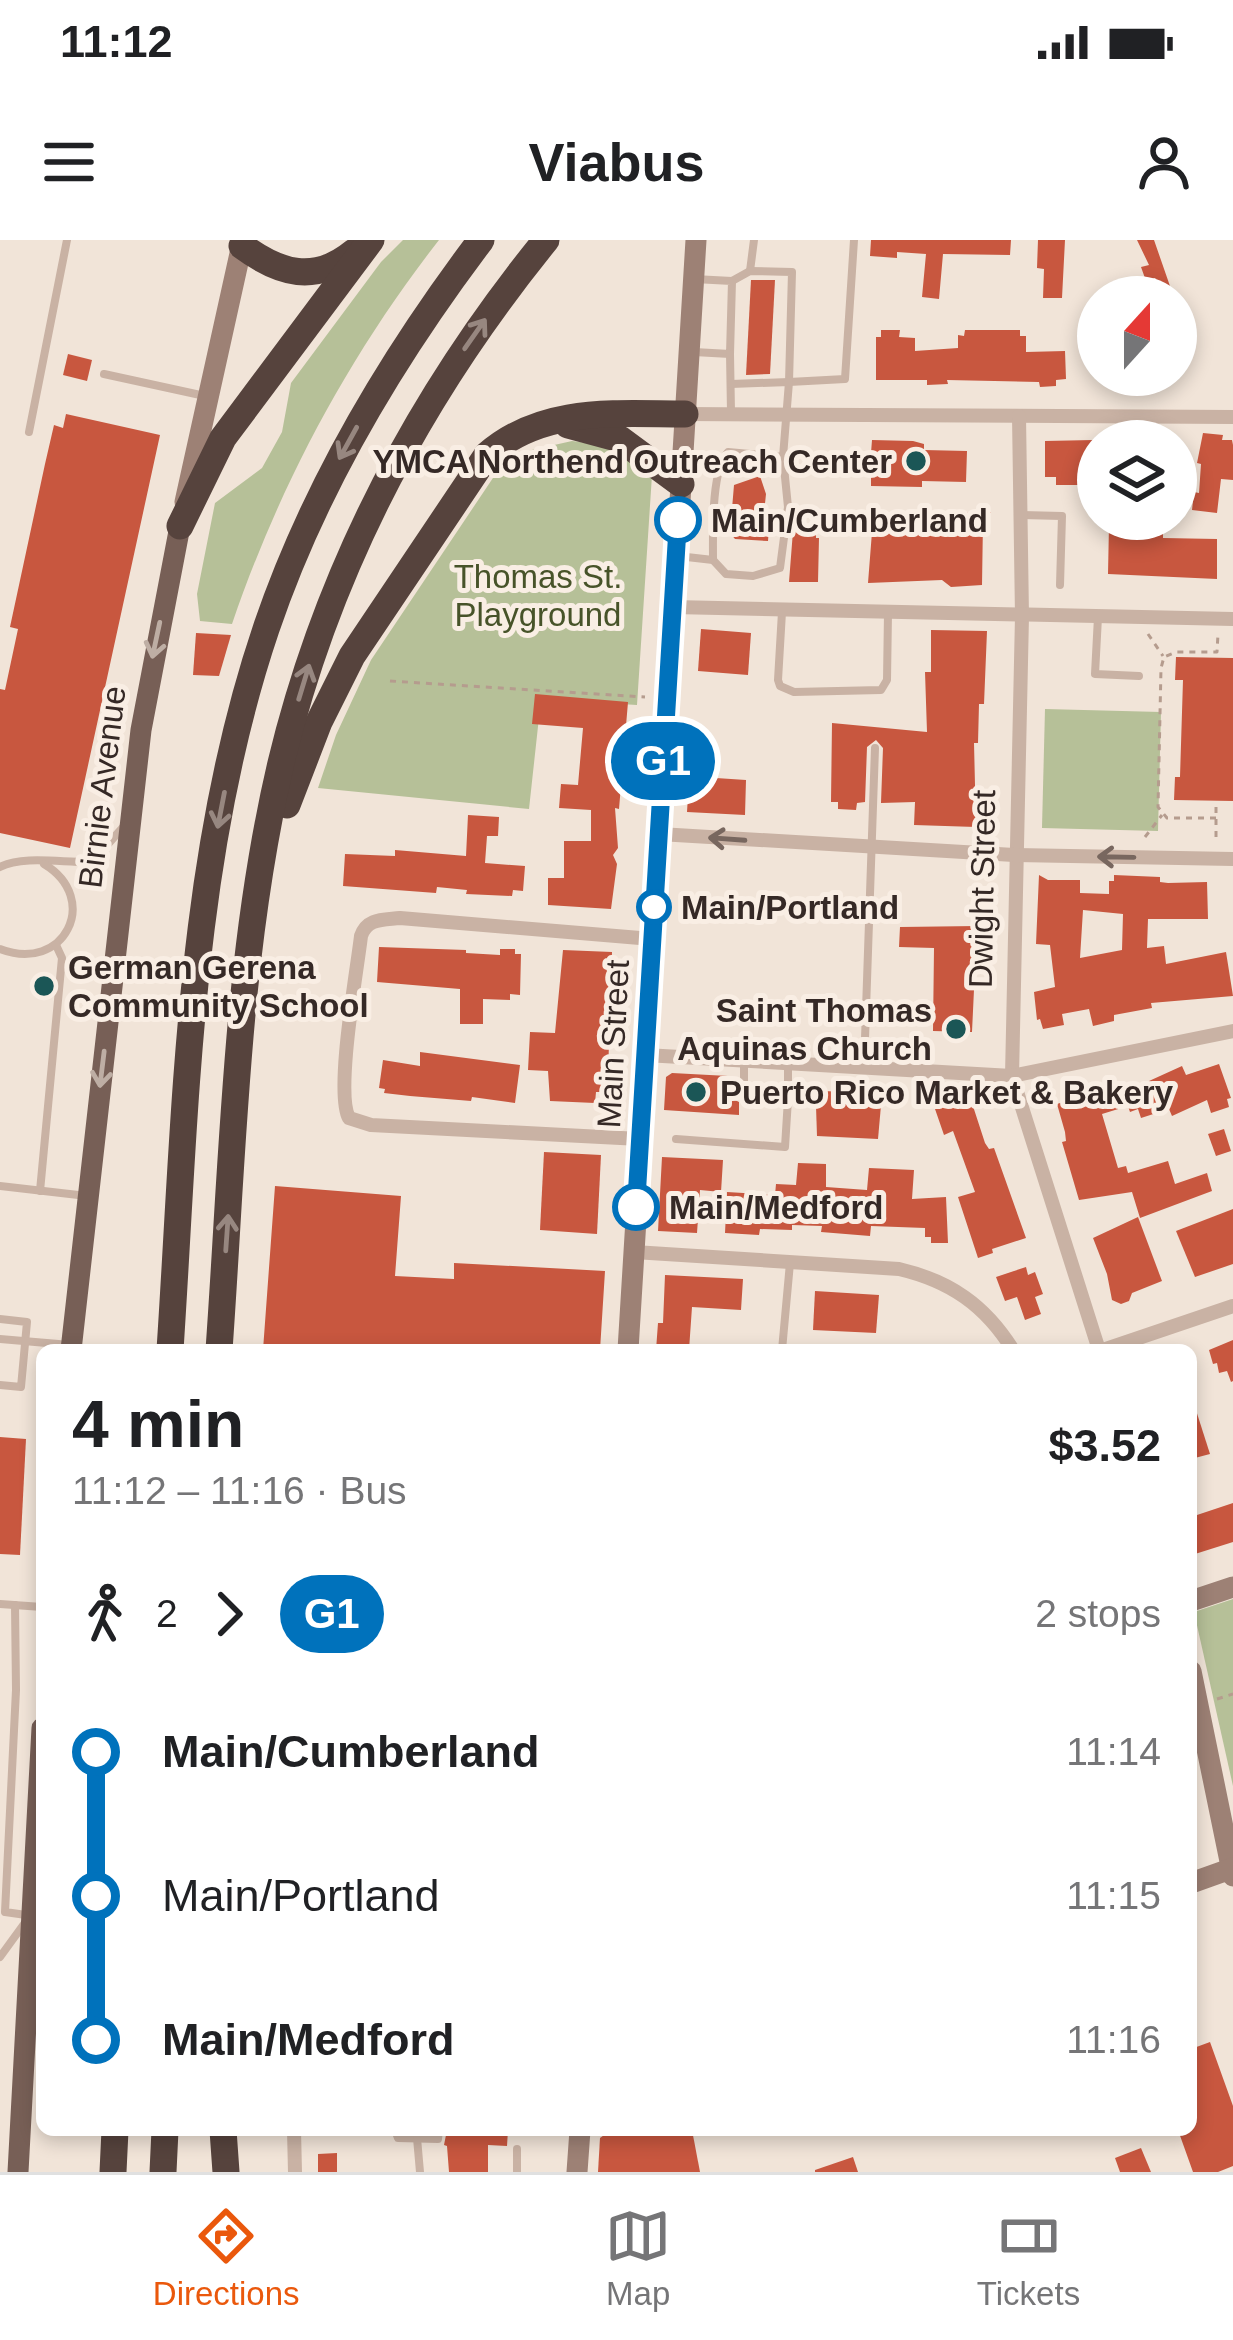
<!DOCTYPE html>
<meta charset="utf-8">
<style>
body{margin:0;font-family:Helvetica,sans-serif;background:#f6f6f6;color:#202124;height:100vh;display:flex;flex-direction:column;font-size:45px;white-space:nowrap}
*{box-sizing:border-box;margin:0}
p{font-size:39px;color:#757577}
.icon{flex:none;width:66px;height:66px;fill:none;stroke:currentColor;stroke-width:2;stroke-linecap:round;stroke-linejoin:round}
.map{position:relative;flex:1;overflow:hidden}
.details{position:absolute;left:36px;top:1104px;width:1161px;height:792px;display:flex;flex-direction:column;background:#fff;border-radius:18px;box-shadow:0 6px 18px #0003}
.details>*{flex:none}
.badge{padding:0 24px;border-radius:39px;font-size:42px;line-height:78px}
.needle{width:78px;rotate:21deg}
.fabs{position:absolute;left:1077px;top:36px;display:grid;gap:24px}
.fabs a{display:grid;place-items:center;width:120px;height:120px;border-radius:50%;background:#fff;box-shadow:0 6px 18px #0003;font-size:60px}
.map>.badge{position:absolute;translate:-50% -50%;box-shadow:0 0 0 6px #fff}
.legs{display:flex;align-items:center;gap:18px;height:132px;padding:0 36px;font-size:39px}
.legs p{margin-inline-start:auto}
.headline{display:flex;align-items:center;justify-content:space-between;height:204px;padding:0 36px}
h1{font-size:66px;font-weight:800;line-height:90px}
ul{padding:0 36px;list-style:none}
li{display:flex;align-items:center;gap:42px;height:144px;font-size:45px}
li i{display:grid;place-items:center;width:18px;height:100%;margin:0 15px;background:currentColor}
li i::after{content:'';width:30px;height:30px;margin:-15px;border:9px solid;border-radius:50%;background:#fff}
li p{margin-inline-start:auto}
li:first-child i{background:linear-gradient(#0000 50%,currentColor 0)}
li:last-child i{background:linear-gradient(currentColor 50%,#0000 0)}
.status{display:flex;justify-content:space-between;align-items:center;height:84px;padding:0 60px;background:#fff;direction:ltr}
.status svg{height:33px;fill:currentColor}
header{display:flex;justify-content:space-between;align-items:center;height:156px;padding:0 36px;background:#fff;font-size:54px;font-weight:800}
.dock{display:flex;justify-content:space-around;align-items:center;height:168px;border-top:3px solid #e0e0e0;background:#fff;font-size:33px;color:#757577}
.dock a{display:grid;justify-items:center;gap:6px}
.dock .selected{color:#ea580c}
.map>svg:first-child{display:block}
.green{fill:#b6c098}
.building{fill:#c8573f;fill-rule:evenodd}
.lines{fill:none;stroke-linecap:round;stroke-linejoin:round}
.path{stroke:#b59c8e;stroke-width:3;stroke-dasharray:6 6;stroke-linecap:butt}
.lane{stroke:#c9b2a4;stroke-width:8}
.street{stroke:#c9b2a4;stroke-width:14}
.secondary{stroke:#9d8175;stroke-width:21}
.primary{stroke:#775f56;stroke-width:21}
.highway{stroke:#56433d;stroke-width:27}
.oneway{stroke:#978780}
.oneway2{stroke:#beaea4}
.oneway3{stroke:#78675f}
.line-1-casing{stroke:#fff;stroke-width:27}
.line-1{stroke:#0072bc;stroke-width:18}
.poi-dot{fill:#1b5656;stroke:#f9eee4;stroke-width:4.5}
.stop-1-dot{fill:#fff;stroke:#0072bc;stroke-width:6}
.labels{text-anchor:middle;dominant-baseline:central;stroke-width:10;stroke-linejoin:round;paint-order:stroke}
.poi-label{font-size:33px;font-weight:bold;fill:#352926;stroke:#f9eee4;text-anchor:end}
.stop-label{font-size:33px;font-weight:bold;fill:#352926;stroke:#f9eee4;text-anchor:start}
.park-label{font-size:33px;fill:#475329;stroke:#f9eee4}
.street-label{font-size:33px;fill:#352926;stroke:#f9eee4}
</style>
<div class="status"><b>11:12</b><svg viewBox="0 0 49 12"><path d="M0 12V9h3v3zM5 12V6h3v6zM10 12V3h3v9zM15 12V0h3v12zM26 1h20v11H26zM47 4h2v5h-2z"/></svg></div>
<header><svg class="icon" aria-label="menu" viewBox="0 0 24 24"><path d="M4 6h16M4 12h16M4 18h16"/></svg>Viabus<svg class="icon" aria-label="person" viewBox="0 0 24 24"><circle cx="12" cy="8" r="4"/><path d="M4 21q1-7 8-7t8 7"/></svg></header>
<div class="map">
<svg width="1233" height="1932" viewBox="0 0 1233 1932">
<rect width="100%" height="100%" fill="#f1e4d8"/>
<g class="green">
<path d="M403,0h36c-90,115 -160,246 -207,384l-32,-3 -3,-27 18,-91 47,-35 20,-36 9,-49 90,-121z"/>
<path d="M572,201c34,4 54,13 80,34l-15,230 -96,-6 -12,110 -211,-21 18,-53 35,-75 130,-194 22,-14z"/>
<path d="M1045,469l116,3 -3,119 -116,-3z"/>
<path d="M1233,1359v187l-39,-174z"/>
</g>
<g class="building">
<path d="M871,0h140l-1,15 -67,-1 -4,45 -17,-2 4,-43 -29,-2v6l-27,-2z"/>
<path d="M1038,0h27l-3,58h-19l1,-29 -7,-1z"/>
<path d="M1137,0h17l17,49 -9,4 -7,-15 -9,3 -5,-14 8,-2z"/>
<path d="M751,40h24l-5,94 -24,1z"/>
<path d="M881,90h19l-1,7 16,1v13l43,-3v-13l6,1 1,-6h55v6h6v16l39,-1 1,28 -10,1v6l-16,1 -1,-5 -92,-2 1,4 -21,1v-5h-51v-43h5z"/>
<path d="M68,114l24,6 -5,21 -24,-6z"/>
<path d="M66,174l94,21 -90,413 -70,-15v-144l5,1 13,-61 -8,-2 35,-163 9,-39 9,3z"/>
<path d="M1203,193l20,2 -1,5h10l1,5v35l-12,-1 -4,34 -25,-3 2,-18 5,1 2,-29 -4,-1z"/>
<path d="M872,200l41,1 11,3v6l43,1 -1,31 -44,-1v6l-51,-1v-17l-6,-1v-15h6z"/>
<path d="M1093,200v8h5v37h-42v-8h-11v-36z"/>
<path d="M760,236l6,18 -2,19 6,1 -2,27 -33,-2 -5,-6 4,-48z"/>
<path d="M951,272h40l-8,9 -1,64 -31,2 -9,-7 -74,3 4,-51h41v-5h38z"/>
<path d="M1109,285l54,2v11l54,1v40l-109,-5z"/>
<path d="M793,291h23v7h3l-1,44h-29z"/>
<path d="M701,389l50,4 -3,42 -50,-4z"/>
<path d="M931,390l56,1 -3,73h-5l-1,39h-4l2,84 -62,-2 1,-23 -34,1 2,-55 -7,-8 -9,7 -2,55 -8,1 -1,7 -18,-1v-7h-7l1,-79 95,9 -2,-60h6z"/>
<path d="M196,393l35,2 -12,41 -26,-1z"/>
<path d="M1176,417l57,1v143l-59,-1 1,-23h5l3,-97h-8z"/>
<path d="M535,454l93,8 -9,107 -4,-1 3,40 -5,7 4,9 -6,45 -63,-4v-27h16v-37h27v-31l-32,-2 2,-24 17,1 5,-57 -51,-4z"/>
<path d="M690,521l21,1v5h5v11l30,2 -1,35 -58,-3z"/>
<path d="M468,575l31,2 -1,19h-11l-2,27 40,3 -2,25 -10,-1 -1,6 -46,-2 1,-4 -30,-3 -1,6 -93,-7 2,-32 50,2v-6l71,6z"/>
<path d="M1039,635l9,5h32v13l29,1v-13h5v-6l46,2v5l8,1 39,-1 1,37h-60l-1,29 17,-2 2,18 60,-12 7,44 -82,7 1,5 -38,7v6l-21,5 -4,-17 -27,5 2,11 -21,4 -3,-10 -3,1 -3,-28 21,-5 -5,-42 -14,-1zM1083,670l40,4 -1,36 -42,8z"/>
<path d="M977,686l-5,106 -39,-1 1,-83 -35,-1 1,-20z"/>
<path d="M379,707l87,3v3l34,2v-6h15v5h6l-1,41 -10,-1v6l-27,-1v25h-23v-35l-83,-7z"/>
<path d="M563,710l49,2 -4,122h-4l-1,18h-7l-1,11 -45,-2 -2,-30 -20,-1 2,-38 25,1z"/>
<path d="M420,812l100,13 -5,38 -43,-6 -1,4 -61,-5 -26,-3 1,-4 -6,-1 4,-28 37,6z"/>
<path d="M1219,824l12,34 -4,1 2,8 -18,6 -4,-13 -35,16 -3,-7 -28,9 -3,-9 -8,3 -2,-6 -26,8 16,54 8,-2 2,7 40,-12 7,23 32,-11 5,18 -72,27 -8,-26 -53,8 -17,-58 4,-1 -1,-9 -8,-28 30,-10 -2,-5 21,-7 3,9 40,-10 33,-15 4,9z"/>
<path d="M672,833l56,3 -1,20 12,6v13l-75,-5 2,-33z"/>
<path d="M824,851l58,3 -4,45 -61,-3 -1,-30z"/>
<path d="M960,860h11l14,43 4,6 5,-1 32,90 -34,11 1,4 -15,5 -20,-61 17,-5 -22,-61 -9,4 -9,-26z"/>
<path d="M1224,889l7,22 -15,5 -8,-22z"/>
<path d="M544,912l57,3 -4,79 -57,-4z"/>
<path d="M662,917l61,3 -2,32 -21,-2 -3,43 -39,-2z"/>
<path d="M798,923l28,1v23l41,3 2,-22 45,2 -2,29 34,-2 2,46h-17v-6h-6v-9l-54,-2 -1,10 -49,-4 1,-6 -30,-1v5l-32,-1 -1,6 -34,-2 2,-41 48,3 1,-11 20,1z"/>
<path d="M275,946l126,10 -6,80 59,3v-16l151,8 -5,79h-337z"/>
<path d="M1233,969v55l-38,13 -19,-46z"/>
<path d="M1138,977l24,64 -30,12 -3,8 -8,3 -9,-4 -5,-26 -14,-36z"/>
<path d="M1026,1027l2,8 7,-3 8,22 -8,3 6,17 -16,6 -8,-23 -12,4 -9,-24z"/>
<path d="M665,1035l78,4 -2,31 -49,-3 -3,43h-33l2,-27h5z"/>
<path d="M815,1051l64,4 -3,38 -63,-3z"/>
<path d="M1233,1100v41l-2,1 -4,-11 -8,2 -2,-10 -4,1 -4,-14z"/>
<path d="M1191,1164h3l16,50 -19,5z"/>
<path d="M0,1197l26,2 -6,116 -20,-1z"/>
<path d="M1233,1263v39l-38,12 -4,-37z"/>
<path d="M1210,1802l23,64v60l-15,6h-25l-15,-42h13v-81z"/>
<path d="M447,1890h61l-1,16 -19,-1v27h-39l-2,-26 -3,-1z"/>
<path d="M611,1890h81l8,42h-102l2,-34z"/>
<path d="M1141,1908l10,24h-31l-5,-14z"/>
<path d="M337,1913v19h-19v-18z"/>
<path d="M853,1917l5,15h-43v-2z"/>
</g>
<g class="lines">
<g class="path">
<path d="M1148,394l15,22"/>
<path d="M390,441l255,16"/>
<path d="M1216,578h-49l-9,-11 3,-139 3,-11 12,-5h41l1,-18"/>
<path d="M1145,597l17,-22"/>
<path d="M1216,597v-31"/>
<path d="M1217,1459l16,-5"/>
</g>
<g class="lane">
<path d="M750,31l4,-31"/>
<path d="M732,41l18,-10 42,1 -3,110 56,-3 9,-139"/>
<path d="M694,112l36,2 2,-73 -38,-2"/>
<path d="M730,114l1,58"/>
<path d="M104,134l101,22"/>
<path d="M731,144l58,-2 -6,75 -55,-5c-17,17 -15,82 -15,108l13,14 27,2 27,-8 8,-61 -5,-50"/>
<path d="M29,192l38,-192"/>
<path d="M1022,275l40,1 -2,69"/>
<path d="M678,316l35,4"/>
<path d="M782,372l-4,68 2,6 14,6 87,-2 6,-10 1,-67"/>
<path d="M1098,377l-3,57 44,2"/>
<path d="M0,627c23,-12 64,-4 92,-5l33,-37"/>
<path d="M0,709c64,25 102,-50 44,-85"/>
<path d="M744,822v33l44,4v-34"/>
<path d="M864,828l11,-320"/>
<path d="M676,899l109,8 3,-48"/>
<path d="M0,946l87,10"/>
<path d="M40,951l22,-233 -6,-13"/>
<path d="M0,1079l27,3 -6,65 -21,-2"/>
<path d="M0,1099l70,6"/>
<path d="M782,1110l8,-87"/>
<path d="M0,1364l42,3"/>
<path d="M15,1365l1,85 -11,222 21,3"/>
<path d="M0,1717l24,-33"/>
<path d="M395,1890l3,8 40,1 1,-9"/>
<path d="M417,1898l3,34"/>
<path d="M517,1909v23"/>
</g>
<g class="street">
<path d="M685,174l548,3"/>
<path d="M1019,176l3,200 -10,460 87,274"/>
<path d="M673,367l560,12"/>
<path d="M659,594l355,21 219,4"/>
<path d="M645,815l367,21 221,-45"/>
<path d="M640,899l-269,-14 -22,-7c-14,-25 8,-147 12,-182 6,-18 22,-16 39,-18l252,21"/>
<path d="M634,1012l265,17c51,12 86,36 114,81"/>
<path d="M1103,1110l130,-44"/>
<path d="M294,1890l1,42"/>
</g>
<g class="secondary">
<path d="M185,262l58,-262"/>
<path d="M628,1110l68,-1110"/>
<path d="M1191,1361l42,-14"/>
<path d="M1191,1431l42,205"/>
<path d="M1191,1643l42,-15"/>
<path d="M577,1932l3,-42"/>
</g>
<g class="primary">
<path d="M71,1110l70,-620 39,-204"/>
<path d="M18,1932l24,-444"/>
</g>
<g class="highway">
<path d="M242,6c38,28 73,38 112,6"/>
<path d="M568,185l52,14 61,45"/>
<path d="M180,286l43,-88 148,-198"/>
<path d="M287,565l32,-83 33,-66 135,-201c56,-49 128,-41 198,-41"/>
<path d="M170,1110c16,-240 18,-491 96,-721 48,-142 125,-270 215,-389"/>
<path d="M219,1110c14,-195 17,-396 62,-587 47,-195 139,-368 265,-523"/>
<path d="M223,1890l3,42"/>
<path d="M113,1932l2,-42"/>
<path d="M163,1932l2,-42"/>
</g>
</g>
<defs><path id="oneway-shaft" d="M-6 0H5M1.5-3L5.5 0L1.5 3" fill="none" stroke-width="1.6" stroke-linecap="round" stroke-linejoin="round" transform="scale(3)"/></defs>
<g class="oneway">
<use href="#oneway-shaft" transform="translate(475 94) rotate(-55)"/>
<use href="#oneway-shaft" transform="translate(348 203) rotate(119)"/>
<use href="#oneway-shaft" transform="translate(304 442) rotate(-73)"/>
<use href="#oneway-shaft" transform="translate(221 570) rotate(101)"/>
<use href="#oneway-shaft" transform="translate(227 993) rotate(-86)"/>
</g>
<g class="oneway2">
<use href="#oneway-shaft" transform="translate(156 400) rotate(102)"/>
<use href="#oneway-shaft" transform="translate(102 829) rotate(97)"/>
</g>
<g class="oneway3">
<use href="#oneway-shaft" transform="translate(727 599) rotate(-176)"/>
<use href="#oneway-shaft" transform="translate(1116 617) rotate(-179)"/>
</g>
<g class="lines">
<g class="line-1-casing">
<path id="line-1" d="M636,967l42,-687"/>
</g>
<use href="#line-1" class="line-1"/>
</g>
<g class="poi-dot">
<circle cx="916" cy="221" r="12"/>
<circle cx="44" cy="746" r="12"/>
<circle cx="956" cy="789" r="12"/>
<circle cx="696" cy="852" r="12"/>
</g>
<g class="stop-1-dot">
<circle cx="678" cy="280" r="21"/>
<circle cx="654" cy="667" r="15"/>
<circle cx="636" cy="967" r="21"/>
</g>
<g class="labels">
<g class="poi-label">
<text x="892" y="221">YMCA Northend Outreach Center</text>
<text x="68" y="727" text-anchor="start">German Gerena<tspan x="68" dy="38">Community School</tspan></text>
<text x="932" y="770">Saint Thomas<tspan x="932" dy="38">Aquinas Church</tspan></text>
<text x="720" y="852" text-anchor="start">Puerto Rico Market &amp; Bakery</text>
</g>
<g class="stop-label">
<text x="711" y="280">Main/Cumberland</text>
<text x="681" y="667">Main/Portland</text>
<text x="669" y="967">Main/Medford</text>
</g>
<g class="park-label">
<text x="538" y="336">Thomas St.<tspan x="538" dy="38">Playground</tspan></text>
</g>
<g class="street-label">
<text transform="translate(102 547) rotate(-83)">Birnie Avenue</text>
<text transform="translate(982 649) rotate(-89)">Dwight Street</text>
<text transform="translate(613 804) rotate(-87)">Main Street</text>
</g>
</g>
</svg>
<div class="fabs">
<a><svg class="needle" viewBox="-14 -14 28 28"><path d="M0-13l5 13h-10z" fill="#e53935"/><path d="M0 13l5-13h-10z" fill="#757577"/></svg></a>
<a><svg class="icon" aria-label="layers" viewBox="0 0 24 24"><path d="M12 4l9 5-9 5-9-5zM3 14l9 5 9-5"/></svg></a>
</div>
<b class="badge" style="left:663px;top:521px;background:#0072bc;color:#fff">G1</b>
<section class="details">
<div class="headline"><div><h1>4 min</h1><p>11:12 – 11:16 · Bus</p></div><b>$3.52</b></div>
<div class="legs"><svg class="icon" aria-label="walk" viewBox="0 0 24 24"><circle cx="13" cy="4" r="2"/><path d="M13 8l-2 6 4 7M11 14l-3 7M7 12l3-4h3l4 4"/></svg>2<svg class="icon" aria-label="forward" viewBox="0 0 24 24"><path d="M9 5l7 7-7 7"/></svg><b class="badge" style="background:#0072bc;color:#fff">G1</b><p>2 stops</p></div>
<ul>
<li><i style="color:#0072bc"></i><b>Main/Cumberland</b><p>11:14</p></li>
<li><i style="color:#0072bc"></i><span>Main/Portland</span><p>11:15</p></li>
<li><i style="color:#0072bc"></i><b>Main/Medford</b><p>11:16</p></li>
</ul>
</section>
</div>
<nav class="dock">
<a class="selected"><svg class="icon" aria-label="directions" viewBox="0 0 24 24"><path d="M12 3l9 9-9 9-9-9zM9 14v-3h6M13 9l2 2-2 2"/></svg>Directions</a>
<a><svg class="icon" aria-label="map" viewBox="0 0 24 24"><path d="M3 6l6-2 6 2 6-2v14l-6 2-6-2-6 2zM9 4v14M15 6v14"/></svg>Map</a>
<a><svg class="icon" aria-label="tickets" viewBox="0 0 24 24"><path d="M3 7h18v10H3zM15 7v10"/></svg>Tickets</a>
</nav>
